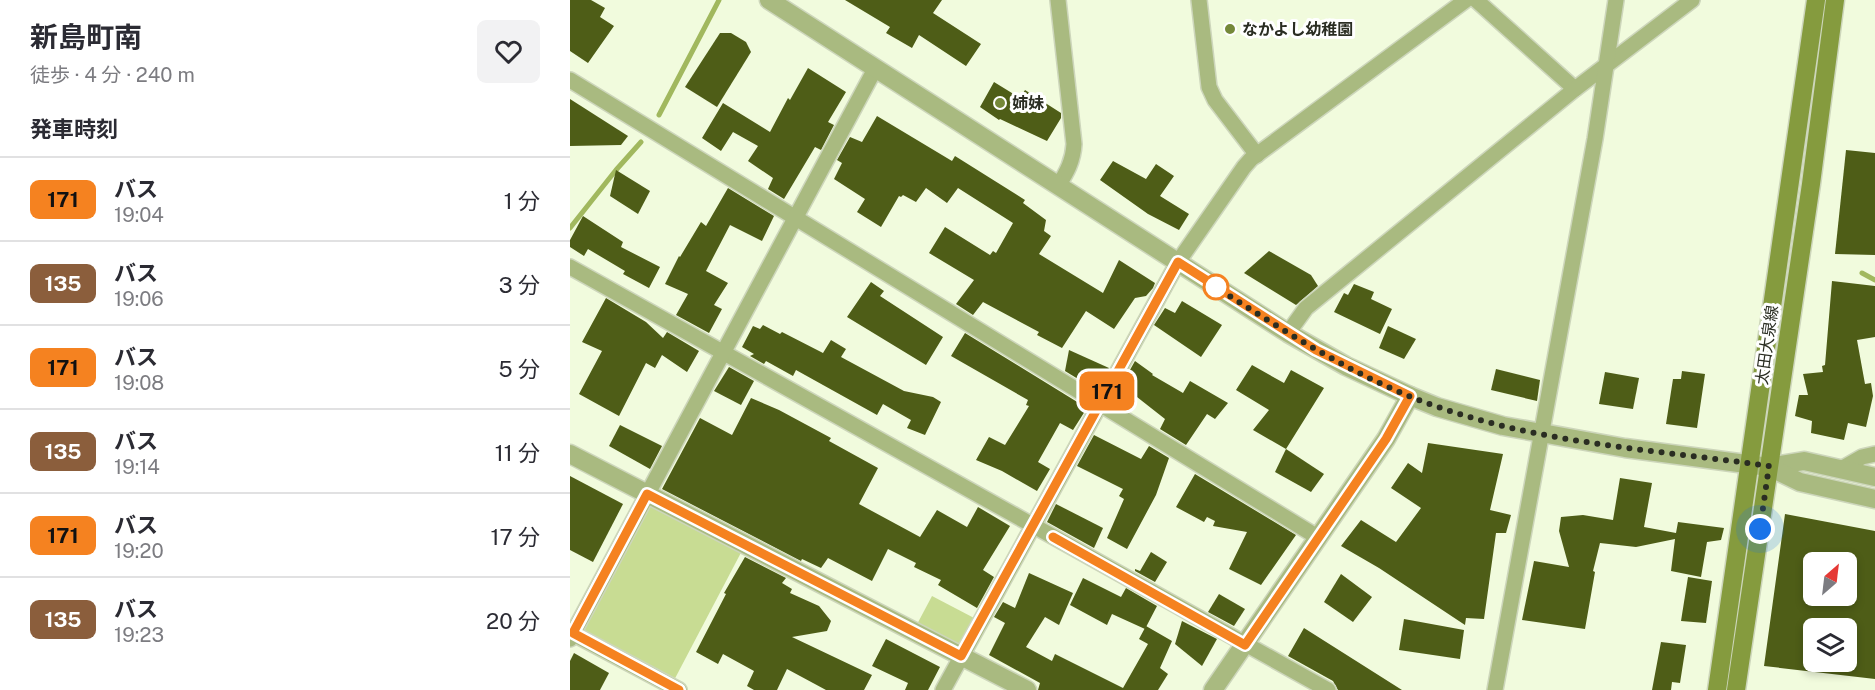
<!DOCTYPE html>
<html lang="ja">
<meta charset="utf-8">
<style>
body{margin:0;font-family:"Public Sans","Noto Sans JP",sans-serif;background:#f2f2f3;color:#2b2b33;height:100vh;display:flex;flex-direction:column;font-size:22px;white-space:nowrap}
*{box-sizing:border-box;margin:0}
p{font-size:20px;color:#7c7c81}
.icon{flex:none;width:33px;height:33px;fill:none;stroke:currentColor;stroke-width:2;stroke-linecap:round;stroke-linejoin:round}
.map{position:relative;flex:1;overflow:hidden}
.sheet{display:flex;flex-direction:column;background:#fff;width:570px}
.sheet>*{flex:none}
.badge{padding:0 12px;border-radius:9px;font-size:21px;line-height:39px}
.needle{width:39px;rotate:28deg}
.buttons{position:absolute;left:1233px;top:552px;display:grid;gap:12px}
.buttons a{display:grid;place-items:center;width:54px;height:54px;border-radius:9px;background:#fff;box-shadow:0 3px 9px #0003;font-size:30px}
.you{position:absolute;width:30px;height:30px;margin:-15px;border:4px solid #fff;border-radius:50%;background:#1a73e8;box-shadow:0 0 0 9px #1a73e833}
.map>.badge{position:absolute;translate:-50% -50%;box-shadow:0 0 0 3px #fff}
h2{padding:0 30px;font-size:22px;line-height:54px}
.round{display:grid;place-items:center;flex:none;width:63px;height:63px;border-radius:9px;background:#f2f2f3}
.headline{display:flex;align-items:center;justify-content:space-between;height:102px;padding:0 30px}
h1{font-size:28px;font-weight:700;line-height:45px}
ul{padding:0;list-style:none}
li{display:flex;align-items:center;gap:18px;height:84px;padding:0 30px;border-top:2px solid #e1e1e2}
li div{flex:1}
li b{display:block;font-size:22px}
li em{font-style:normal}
li .badge{min-width:66px;font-weight:700;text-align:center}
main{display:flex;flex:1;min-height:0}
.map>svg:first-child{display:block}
.green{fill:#c8dc93}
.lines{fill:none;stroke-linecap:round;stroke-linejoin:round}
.stream{stroke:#a1b85e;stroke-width:5}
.building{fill:#4e5d17;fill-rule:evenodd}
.minor-casing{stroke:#cdd6bb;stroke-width:18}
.tertiary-casing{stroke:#cdd6bb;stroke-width:21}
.secondary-casing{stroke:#cdd6bb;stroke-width:21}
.minor{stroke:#a9ba80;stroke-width:15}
.tertiary{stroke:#a9ba80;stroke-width:18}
.secondary{stroke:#859b3e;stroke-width:18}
.line-casing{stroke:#fff;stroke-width:14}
.line{stroke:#f58220;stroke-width:9}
.walk{stroke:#2a2d22;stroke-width:6;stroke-dasharray:0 10.8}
.poi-dot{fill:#758839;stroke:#fff;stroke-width:2}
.stop-dot{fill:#fff;stroke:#f58220;stroke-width:3}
.labels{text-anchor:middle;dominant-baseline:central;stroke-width:6;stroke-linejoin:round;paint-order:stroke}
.poi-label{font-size:16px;font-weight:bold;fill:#2a2d22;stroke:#fff;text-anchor:start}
.street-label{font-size:16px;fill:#2a2d22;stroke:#fff}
</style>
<main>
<section class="sheet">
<div class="headline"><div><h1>新島町南</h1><p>徒歩 · 4 分 · 240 m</p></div><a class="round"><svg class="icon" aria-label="heart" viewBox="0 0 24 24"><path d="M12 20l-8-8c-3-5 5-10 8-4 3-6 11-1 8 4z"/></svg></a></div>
<h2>発車時刻</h2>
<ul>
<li><span class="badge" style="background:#f58220;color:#111">171</span><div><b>バス</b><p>19:04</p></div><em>1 分</em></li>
<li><span class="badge" style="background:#8b5e3c;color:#fff">135</span><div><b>バス</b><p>19:06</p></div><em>3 分</em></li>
<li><span class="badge" style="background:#f58220;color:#111">171</span><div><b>バス</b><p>19:08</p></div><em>5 分</em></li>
<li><span class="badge" style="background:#8b5e3c;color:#fff">135</span><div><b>バス</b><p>19:14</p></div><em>11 分</em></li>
<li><span class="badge" style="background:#f58220;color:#111">171</span><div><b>バス</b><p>19:20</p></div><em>17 分</em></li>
<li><span class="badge" style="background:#8b5e3c;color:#fff">135</span><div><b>バス</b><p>19:23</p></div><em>20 分</em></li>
</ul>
</section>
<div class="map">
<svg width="1305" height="690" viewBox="0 0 1305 690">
<rect width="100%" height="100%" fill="#f1fbdd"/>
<g class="green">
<path d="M77,494l98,51 -74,141 -98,-53z"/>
<path d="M362,596l44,23 -15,26 -9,2 -37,-19z"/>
</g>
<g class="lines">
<g class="stream">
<path d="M89,115l60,-115"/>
<path d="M0,228l46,-58 25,-28"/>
<path d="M1292,273l13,7"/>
</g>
</g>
<g class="building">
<path d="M0,0h21l14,8 -5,9 14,9 -26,37 -18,-12z"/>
<path d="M275,0h97l-9,13 48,31 -15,22 -47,-31 -7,13 -26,-15 4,-6z"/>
<path d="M150,33h11l15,9 5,10 -34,55 -32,-20z"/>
<path d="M238,68l38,24 -18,30 6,3 -13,25 -6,-3 -31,52 -16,-10 5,-11 -25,-17 10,-15 -25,-14 -12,19 -19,-13 21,-35 47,29 18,-34 2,2z"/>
<path d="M424,82l26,16 5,-8 36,23v5l-14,23 -47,-22 -1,1 -19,-13z"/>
<path d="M0,99l58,37 -7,9 -51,1z"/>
<path d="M307,116l75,45 3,-5 70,44 -2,3 23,17 -2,11 7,5 -12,18 64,39 16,-33 36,23 -2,5 -7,8 -11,2 -21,31 -28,-18 -24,37 -25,-13 2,-3 -56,-30 -10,13 -17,-11 18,-24 -45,-27 16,-26 45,28 3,-4 3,2 17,-30 -55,-35 -11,15 -21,-15 -10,14 -13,-7 -2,2 -2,-1 -18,31 -24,-15 8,-13 -31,-20 8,-16 -5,-3 13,-23 12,5z"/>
<path d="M1276,150l29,3v102l-40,-1z"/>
<path d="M543,161l33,18 10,-15 18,12 -14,20 29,18 -10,16 -31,-16 -48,-34z"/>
<path d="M46,170l34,21 -12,23 -28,-18z"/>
<path d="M158,188l46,28 -12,25 -32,-16 -24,46 22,12 -14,22 8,4 -13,24 -33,-18 12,-21 -23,-10 14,-28 1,1 21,-35 5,4z"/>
<path d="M13,216l40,26 -2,5 39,20 -11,21 -26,-14 2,-3 -37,-22 -4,7 -14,-9v-7z"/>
<path d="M699,251l42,24 7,11 -22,19 -52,-32z"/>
<path d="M1262,281l43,5v51l-18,3 8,44 6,-1 2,13 -7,31 -18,-4 -4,17 -33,-7 1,-12 -17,-5 4,-21h9l-5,-21 20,-2 -1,-6 3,-1z"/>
<path d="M301,282l13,9 -4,5 63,41 -17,28 -79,-48z"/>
<path d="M784,284l20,8 -3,7 21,10 -12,25 -46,-22 10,-19 4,2z"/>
<path d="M36,298l40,24 17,16 4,-6 32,19 -12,21 -25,-17 -7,13 -9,-5 -27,53 -40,-22 23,-43 -20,-9z"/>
<path d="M612,301l40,24 -21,32 -47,-32 11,-17 10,5z"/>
<path d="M193,325l17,9 2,-2 41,21 8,-13 15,9 -5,8 63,34 29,6 8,5 -16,33 -18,-7 4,-8 -28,-16 -6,11 -81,-45 -3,6 -27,-15 -2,3 -14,-8 4,-2 -12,-7 11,-21 7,3z"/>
<path d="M818,326l28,13 -12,20 -25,-11z"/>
<path d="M395,333l122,75 -14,22 -13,-7 -22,39 12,7 -13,22 -35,-20 -26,-11 13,-23 16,8 24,-39 -3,-1 2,-5 -77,-44z"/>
<path d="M499,350l40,18 -13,22 -31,-19z"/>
<path d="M565,361l18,13 -1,1 31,18 7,-12 38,22 -13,16 -8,-5 -21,31 -26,-16 5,-10 -28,-22 -9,11 -15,-8z"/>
<path d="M682,365l32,18 7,-13 33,18 -38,61 -33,-19 16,-20 -33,-20z"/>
<path d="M159,367l25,14 -13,24 -27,-14z"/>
<path d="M926,369l44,11 -3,21 -46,-11z"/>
<path d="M1112,371l23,3 -8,54 -31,-4 7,-45h8z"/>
<path d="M1035,372l34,6 -6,31 -34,-5z"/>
<path d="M181,398l28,12 52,28 -2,3 49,27 -19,36 61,33 17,-27 30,17 11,-20 32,19 -27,44 11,7 -17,31 -39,-23 3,-5 -27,-13 2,-4 -28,-14 -16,32 -44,-23 -7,10 -19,-9 -1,2 -139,-72 38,-71 32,17z"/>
<path d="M50,425l42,21 -12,23 -41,-23z"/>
<path d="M524,435l47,24 8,-13 20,12 -13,37 -29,54 -20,-11 17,-39 -5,-3 4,-7 -46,-23z"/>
<path d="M858,443l75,11 -13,56 21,5 -5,18h-10l-12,86 -18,-1 -1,7 -86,-57 -38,-22 20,-26 35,22 25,-34 -30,-20 17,-25 14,10z"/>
<path d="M716,449l38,25 -13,18 -36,-20z"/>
<path d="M625,474l101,61 -35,50 -32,-16 18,-37 -34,-6 2,-5 -8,-4 -3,5 -28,-15z"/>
<path d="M0,476l53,28 -30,58 -23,-12z"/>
<path d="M1050,478l32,5 -8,44 32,6 2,-11 46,6 -3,12 -14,2 -6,35 -30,-6 4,-32 -39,8 -36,-4 -7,28 2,1 -10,57 -63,-9 12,-59 35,6 -10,-36 2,-14 22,-2 30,5z"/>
<path d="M486,504l47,24 -9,20 -47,-26z"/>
<path d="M1215,514l90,17v148l-111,-13zM1244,562h32v34h-32zM1244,628h32v34h-32z"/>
<path d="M581,552l16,10 -12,20 -20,-11v-2l5,2z"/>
<path d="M175,557l41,21 -4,5 10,6 -2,4 29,13 12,15 -4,10 -35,6 80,38 -8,15h-38l-39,-21 -10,21h-23l-7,-4 7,-15 -31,-17 -5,10 -22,-12 30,-58 -2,-1z"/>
<path d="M459,573l44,20 -14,32 -14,-8 -19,30 26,14 3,-7 68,34 25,-44 -9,-5 7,-13 26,15 -12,27 8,6 -10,16h-120l2,-7 -51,-28 16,-32 -11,-6 9,-15 12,6z"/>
<path d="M771,574l31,23 -19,25 -29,-20z"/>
<path d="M1118,577l24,4 -6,42 -25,-2z"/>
<path d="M513,578l38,19 5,-9 31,18 -12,23 -33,-15 -5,11 -37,-20z"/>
<path d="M649,594l26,15 -11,17 -26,-14z"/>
<path d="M834,619l60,11 -4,29 -61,-9z"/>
<path d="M612,621l35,18 -15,27 -27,-22z"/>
<path d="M734,628l98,62h-64l-5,-9 -45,-25z"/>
<path d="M316,639l54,28 -12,23h-23l3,-7 -36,-17z"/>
<path d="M1091,642l25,3 -6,38 -8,-1 -1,8h-19z"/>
<path d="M4,653l35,20 -9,17h-30v-29z"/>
</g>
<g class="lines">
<g class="minor-casing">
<g id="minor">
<path d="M629,0l10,87 6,13 42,55"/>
<path d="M906,0l99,89"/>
<path d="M0,80l749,458"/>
<path d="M488,186c9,-14 15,-25 16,-42l-16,-144"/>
<path d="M0,267l758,423"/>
<path d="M718,333l18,-25 269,-219 117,-89"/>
<path d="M1271,469l21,-12 13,-3"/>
<path d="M0,632l109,58"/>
<path d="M0,639l305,-570"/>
<path d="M373,690l235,-428 66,-95 7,-8 215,-159"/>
<path d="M925,690l100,-551 21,-139"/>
</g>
</g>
<g class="tertiary-casing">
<g id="tertiary">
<path d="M199,0l519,333 58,33 64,30 27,11 66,19 122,22 144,19 35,-6 71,16"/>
<path d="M0,454l457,236"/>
<path d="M1199,467l31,15 75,17"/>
<path d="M643,690l173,-251 24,-43"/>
</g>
</g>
<g class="secondary-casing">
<g id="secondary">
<path d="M1147,690l99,-690"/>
<path d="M1166,690l75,-506 24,-184"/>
</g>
</g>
<use href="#minor" class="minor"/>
<use href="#tertiary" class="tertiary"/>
<use href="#secondary" class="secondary"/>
</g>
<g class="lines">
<g class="line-casing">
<path id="line" d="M109,690l-106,-57 74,-139 314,162 217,-394 138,88 94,46 -24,43 -141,206 -192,-108"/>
</g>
<use href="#line" class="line"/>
<path class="walk" d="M646,287l-2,-1c72,46 143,93 224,121 106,37 220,43 331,59l-9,63"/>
</g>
<g class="poi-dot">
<circle cx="660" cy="29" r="6"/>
<circle cx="430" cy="103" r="6"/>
</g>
<circle class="stop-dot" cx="646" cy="287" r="12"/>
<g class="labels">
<g class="poi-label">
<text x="672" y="29">なかよし幼稚園</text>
<text x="442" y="103">姉妹</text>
</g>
<g class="street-label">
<text transform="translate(1197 345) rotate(-82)">太田大泉線</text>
</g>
</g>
</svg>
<div class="buttons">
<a><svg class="needle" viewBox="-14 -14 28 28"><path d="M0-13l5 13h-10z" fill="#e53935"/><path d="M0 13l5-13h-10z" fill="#7c7c81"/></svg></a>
<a><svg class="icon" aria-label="layers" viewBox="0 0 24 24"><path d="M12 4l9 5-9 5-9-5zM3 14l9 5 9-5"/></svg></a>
</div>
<div class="you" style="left:1190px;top:529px"></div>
<b class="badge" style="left:537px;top:391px;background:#f58220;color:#111">171</b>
</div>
</main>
